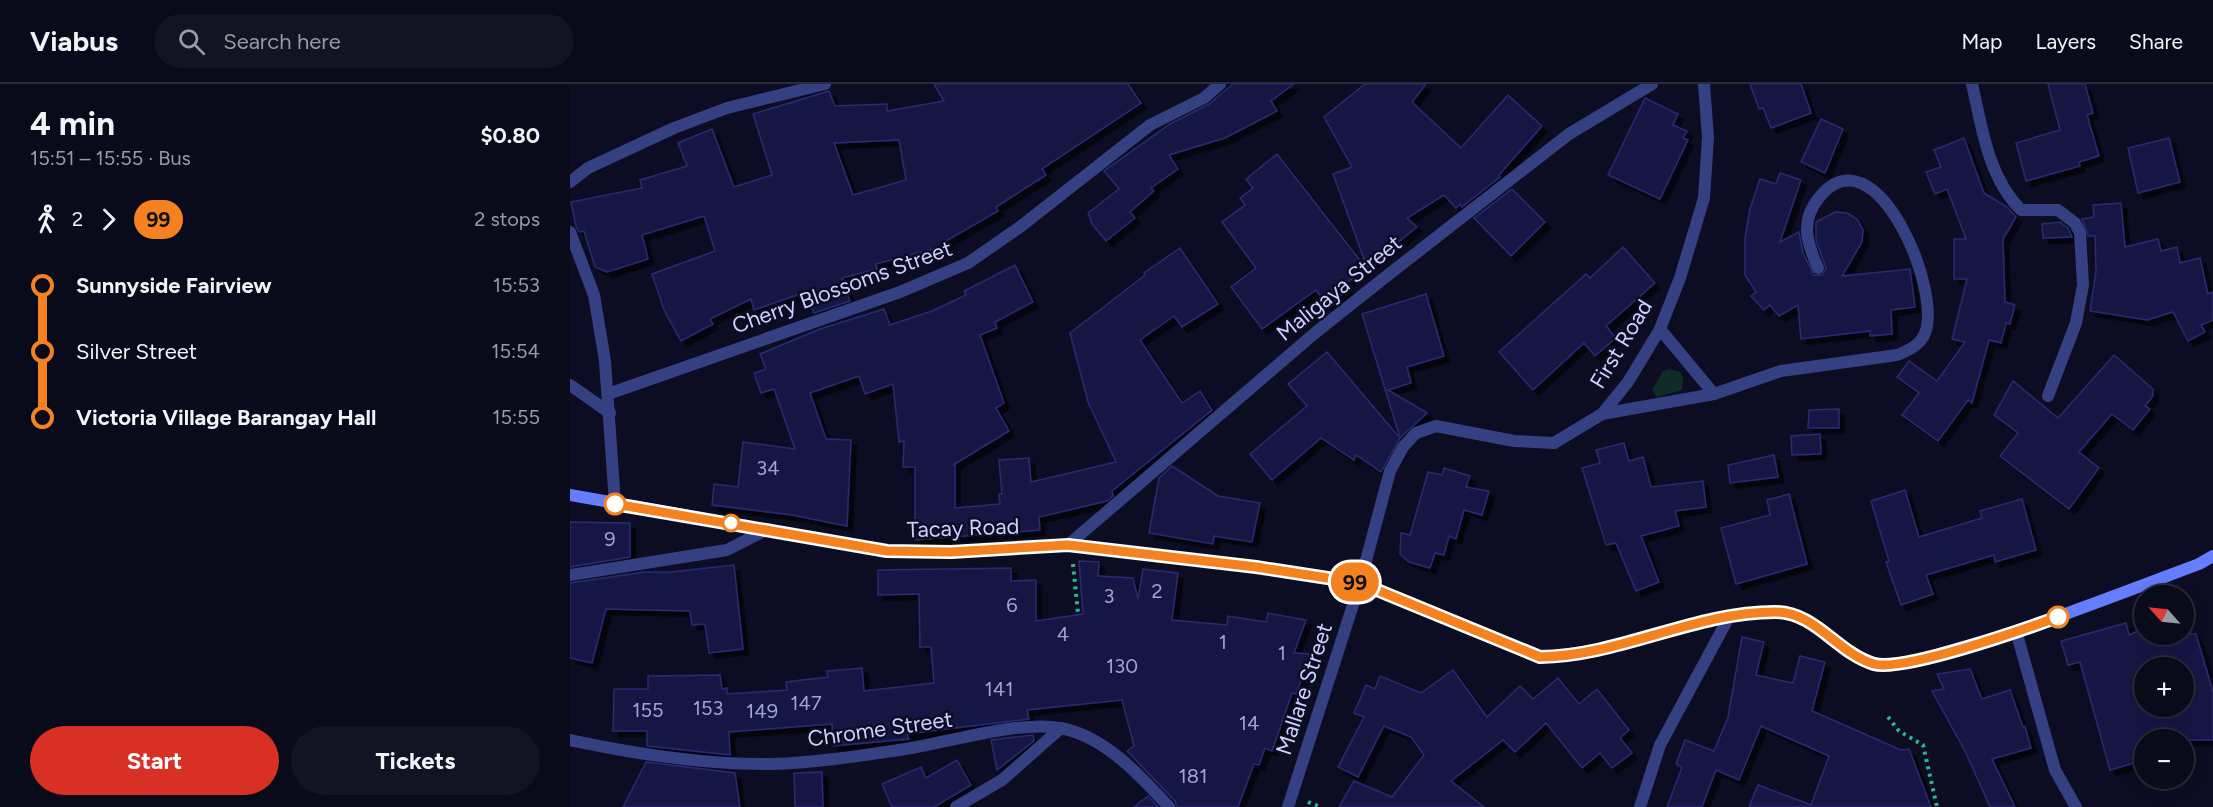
<!DOCTYPE html>
<meta charset="utf-8">
<style>
body{margin:0;font-family:Figtree,sans-serif;background:#121323;color:#f1f3f6;height:100vh;display:flex;flex-direction:column;font-size:22px;white-space:nowrap}
*{box-sizing:border-box;margin:0}
p{font-size:20px;color:#999aa2}
.icon{flex:none;width:33px;height:33px;fill:none;stroke:currentColor;stroke-width:2;stroke-linecap:round;stroke-linejoin:round}
.map{position:relative;flex:1;overflow:hidden}
.panel{display:flex;flex-direction:column;background:#090a1a;width:570px}
.panel>*{flex:none}
.badge{padding:0 12px;border-radius:20px;font-size:21px;line-height:39px}
.needle{width:39px;rotate:297deg}
.buttons{position:absolute;left:1564px;top:501px;display:grid;gap:12px}
.buttons a{display:grid;place-items:center;width:60px;height:60px;border-radius:50%;background:#090a1a;box-shadow:0 3px 15px #0003,0 0 0 2px #292b39;font-size:30px}
.map>.badge{position:absolute;translate:-50% -50%;box-shadow:0 0 0 3px #fff}
.legs{display:flex;align-items:center;gap:9px;height:66px;padding:0 30px;font-size:20px}
.legs p{margin-inline-start:auto}
.overview{display:flex;align-items:center;justify-content:space-between;height:102px;padding:0 30px}
h1{font-size:33px;font-weight:700;line-height:45px}
.action{display:flex;gap:12px;margin-top:auto;padding:12px 30px}
.action a{flex:1;height:69px;border-radius:36px;background:#d93025;color:#fff;font-size:24px;font-weight:700;line-height:69px;text-align:center}
.action a+a{background:#121323;color:#f1f3f6}
ul{padding:0 30px;list-style:none}
li{display:flex;align-items:center;gap:21px;height:66px;font-size:22px}
li i{display:grid;place-items:center;width:9px;height:100%;margin:0 8px;background:currentColor}
li i::after{content:'';width:15px;height:15px;margin:-8px;border:4px solid;border-radius:50%;background:#090a1a}
li p{margin-inline-start:auto}
li:first-child i{background:linear-gradient(#0000 50%,currentColor 0)}
li:last-child i{background:linear-gradient(currentColor 50%,#0000 0)}
header{display:flex;align-items:center;gap:36px;box-sizing:border-box;height:84px;padding:0 30px;background:#090a1a;border-bottom:2px solid #292b39}
header strong{font-size:28px}
nav{display:flex;gap:33px;margin-inline-start:auto;font-size:21px}
.search{width:420px;height:54px;background:#121323;display:flex;align-items:center;gap:15px;box-sizing:border-box;padding:0 21px;border-radius:33px;color:#999aa2;font-size:22px}
main{display:flex;flex:1;min-height:0}
.map>svg:first-child{display:block}
.green{fill:#0f2c26}
.building{fill:#191844;stroke:#2a2971;stroke-width:1.5;fill-rule:evenodd;filter:url(#shadow)}
.lines{fill:none;stroke-linecap:round;stroke-linejoin:round}
.path{stroke:#28b896;stroke-width:4;stroke-dasharray:3 4.5;stroke-linecap:butt}
.minor{stroke:#354083;stroke-width:12}
.tertiary{stroke:#354083;stroke-width:12}
.secondary{stroke:#657dff;stroke-width:12}
.line-1-casing{stroke:#fff;stroke-width:14}
.line-1{stroke:#f58220;stroke-width:9}
.stop-1-dot{fill:#fff;stroke:#f58220;stroke-width:3}
.labels{text-anchor:middle;dominant-baseline:central;stroke-width:5;stroke-linejoin:round;paint-order:stroke}
.number-label{font-size:20px;fill:#a1a3d0}
.street-label{font-size:22px;fill:#ced1ff;stroke:#0c0d22}
</style>
<header>
<strong>Viabus</strong>
<div class="search"><svg class="icon" aria-label="search" viewBox="0 0 24 24"><circle cx="10" cy="10" r="6"/><path d="M15 15l6 6"/></svg>Search here</div>
<nav><a>Map</a><a>Layers</a><a>Share</a></nav>
</header>
<main>
<section class="panel">
<div class="overview"><div><h1>4 min</h1><p>15:51 – 15:55 · Bus</p></div><b>$0.80</b></div>
<div class="legs"><svg class="icon" aria-label="walk" viewBox="0 0 24 24"><circle cx="13" cy="4" r="2"/><path d="M13 8l-2 6 4 7M11 14l-3 7M7 12l3-4h3l4 4"/></svg>2<svg class="icon" aria-label="forward" viewBox="0 0 24 24"><path d="M9 5l7 7-7 7"/></svg><b class="badge" style="background:#f58220;color:#111">99</b><p>2 stops</p></div>
<ul>
<li><i style="color:#f58220"></i><b>Sunnyside Fairview</b><p>15:53</p></li>
<li><i style="color:#f58220"></i><span>Silver Street</span><p>15:54</p></li>
<li><i style="color:#f58220"></i><b>Victoria Village Barangay Hall</b><p>15:55</p></li>
</ul>
<div class="action"><a>Start</a><a>Tickets</a></div>
</section>
<div class="map">
<svg width="1643" height="723" viewBox="0 0 1643 723">
<defs>
<filter id="shadow"><feDropShadow dx="5.5" dy="5.5" stdDeviation="0" flood-color="#0009"/></filter>
</defs>
<rect width="100%" height="100%" fill="#0c0d22"/>
<path class="green" d="M1099,285l11,3 3,6 -1,12 -25,7 -5,-7 11,-19z"/>
<g class="building">
<path d="M364,0h194l13,19 -99,66 4,6 -50,32 2,4 -52,30 2,4 -72,19 1,5 -35,9 8,23 -36,12 -8,-21 -52,18 -3,-11 -41,20 3,5 -32,17 -17,-31 -12,-36 63,-23 -11,-35 -62,19 6,24 -41,13 -12,-5 -11,-36 -5,1 -3,-6 -5,-24 71,-14 -2,-8 47,-14 -9,-23 34,-14 22,58 38,-12 -19,-61 76,-23 6,15 52,-2v7l57,-10zM329,56l7,40 -53,15 -19,-52z"/>
<path d="M663,0h61l-23,17 6,10 -52,27 -56,17 9,14 -27,19 3,3 -24,21 5,6 -29,23 -14,-17 -4,-11 31,-24 -15,-18 66,-47 39,-20z"/>
<path d="M795,0h61l-14,18 49,46 47,-53 34,31 -43,49 1,2 -38,30 -2,-3 -4,4 -12,-13 -37,23 10,9 -50,40 -34,-93 19,-7 -28,-50z"/>
<path d="M1180,0h51l10,29 -40,15 -8,-20 -4,1z"/>
<path d="M1478,0h37l8,29 -6,2 12,41 -20,6 1,4 -54,15 -10,-38 44,-13z"/>
<path d="M1075,14l33,16 -5,11 14,6 -4,7 5,2 -28,59 -52,-24z"/>
<path d="M1251,35l22,10 -18,44 -24,-11z"/>
<path d="M1394,54l20,55 23,14 9,10 -13,22 2,63 10,3 -5,19 -4,-1 -5,20 -12,-3 -17,63 -4,-3 -30,41 -36,-26 17,-22 -22,-16 12,-16 28,20 28,-39 -13,-3 15,-60h-13v-40h12l-19,-50 -12,5 -9,-22 15,-5 -7,-17z"/>
<path d="M1599,54l11,44 -42,11 -10,-45z"/>
<path d="M707,70l89,114 -22,17 4,5 -20,16 -12,-16 -54,39 -31,-42 25,-19 -34,-46 23,-17 -5,-7 13,-10 -7,-9z"/>
<path d="M1210,89l21,7 -21,62 19,-10 4,21 11,22h8l4,-7 -10,-28v-18l19,-10 12,1 10,6 6,11 -1,12 -20,34 68,-7 5,38 -24,3 1,24 -22,2v-5l-69,8 -3,-34 -19,11 -9,-11 -6,5 -13,-14 5,-4 -11,-17v-37l5,-29 10,-30 16,5z"/>
<path d="M942,105l33,33 -34,34 -37,-38z"/>
<path d="M1551,119l4,44 33,-8 3,12 16,-4 3,16 20,-5 8,36 5,-2v28l-12,5 4,7 -17,9 -15,-29 -26,8 -57,-9 6,-40 -1,-35h-7l-6,-17 12,-2 -1,-12z"/>
<path d="M1490,138l8,6 4,9 -29,1 -1,-14z"/>
<path d="M1053,163l32,36 -49,43 10,12 -21,18 -11,-13 -51,47 -34,-38 87,-78 4,4z"/>
<path d="M610,164l38,56 -36,23 -8,-11 -34,24 42,63 18,-12 12,19 -100,81 1,5 -6,5 -68,16 1,13 -125,10v-73h-12l1,-26 -5,1 -6,-58 -28,10 -6,-18 -49,17 16,46 25,1 -4,86 -55,-11 -80,-10 2,-21 24,3 5,-45 52,7 -21,-60 -13,4 -7,-20 12,-4 -6,-15 60,-25 64,-20 6,16 42,-14 34,-16 -2,-4 51,-26 18,37 -38,20 2,6 -17,7 24,68 -8,5 13,23 -56,34 2,-1v44l45,-4 -1,-10h3l-3,-34 30,-2 2,24 85,-20 -28,-60 -18,-69 75,-58 -1,-2z"/>
<path d="M856,210l18,62 -37,11 4,16 -23,7 39,23 -27,25 -38,-124z"/>
<path d="M757,268l73,86 -19,34 -25,-17 -2,5 -33,-22 -49,42 -22,-26 57,-48 -19,-22z"/>
<path d="M1544,271l39,34v7l-8,10 5,3 -17,21 -21,-16 -33,38 20,16 -30,41 -69,-53 18,-23 -24,-18 19,-34 45,37z"/>
<path d="M1269,325v19h-31l1,-18z"/>
<path d="M1250,350l1,20 -29,1 -1,-19z"/>
<path d="M1054,359l5,18 14,-4 8,30 52,-6 3,26 -31,4 4,15 -38,10 18,46 -23,9 -20,-48 -10,2 -24,-77 18,-5 -4,-13z"/>
<path d="M1204,371l4,22 -48,6 -2,-18z"/>
<path d="M602,382l46,30 42,7 -8,39 -38,-6 -1,8 -64,-11 10,-55z"/>
<path d="M874,384l26,8 -4,11 23,4 -7,24 -18,-5 -8,29 -7,-3 -5,19 -9,-2 -5,15 -21,-6 -9,-8 1,-21 9,2 18,-63 14,3z"/>
<path d="M1335,406l14,47 63,-19 -2,-7 42,-12 14,51 -41,12 -1,-7 -68,20 7,19 -32,11 -15,-43 3,-1 -18,-60z"/>
<path d="M1219,410l18,70 -71,20 -15,-56 49,-13 -3,-15z"/>
<path d="M0,438l60,1v34l-60,10z"/>
<path d="M509,477l20,1 -1,14 35,2 5,21 5,-30 35,4 -6,47 55,5 1,-9 38,6 2,-9 38,7 -12,33 17,1 -15,40 -4,-1 -20,58 -7,-3 -6,17 -5,-1 -16,43h-61l-2,-6 -48,-50 7,-5 -12,-46 -95,10 2,9 -122,15 2,5 -76,7 -1,-22 -103,8 1,23 -83,-9v-15h-34l1,-42h34v-13l72,-1 2,14 5,-1v6l60,-4 -1,-8 42,-5 -1,-6 35,-3 2,23 70,-8 -3,-36h-11l-1,-53 -41,1v-25l133,-2v13l25,-1v41l47,-7z"/>
<path d="M164,481l9,84 -34,4 -4,-29 -13,1 -2,-14 -84,-2 -14,54 -22,-5v-75l74,-11h27z"/>
<path d="M1556,539l3,12 16,-7v6h51l17,58v48h-68v20l-35,10 -30,-108 -12,3 -7,-24zM1575,584h39v38h-39z"/>
<path d="M1172,553l22,5 -8,33 37,8 7,-27 25,6 -13,49 89,39 8,-1 22,58h-182l9,-22 53,20 18,-49 -68,-30 -22,54 -23,-10 -14,37h-35l15,-40 -6,-3 9,-24 29,11 14,-34z"/>
<path d="M1400,585l12,30 28,-9 13,37 2,-1 6,22 -39,11 23,48h-25l-24,-54 -34,-62 12,-2 -7,-15z"/>
<path d="M883,586l34,47 33,-31 13,13 25,-21 21,26 18,-15 32,41 -9,8 12,15 -20,15 -12,-15 -18,15 -36,-45 -31,29 -12,-12 -52,41 33,26h-145l15,-26 38,16 32,-42 -13,-18 -27,-11 -26,51 -20,-10 26,-50 -10,-4 12,-28 9,4 5,-13 41,17z"/>
<path d="M463,651l1,6 -37,29 -6,-30z"/>
<path d="M387,676l14,25 -37,22h-42l-10,-23 39,-17 5,11z"/>
<path d="M76,678l89,11 5,34h-117z"/>
<path d="M252,688l1,35h-28l-1,-34z"/>
<path d="M578,712l10,11h-24z"/>
</g>
<g class="lines">
<g class="path">
<path d="M503,480l5,50"/>
<path d="M1318,633l11,14 24,14 14,62"/>
<path d="M738,718l10,4"/>
</g>
<g class="minor">
<path d="M1402,0c10,44 16,93 49,126h37l17,13 5,10 3,52 -7,38 -28,73"/>
<path d="M0,98l18,-14 86,-40 53,-20 98,-24"/>
<path d="M0,148l24,63 11,66 10,143"/>
<path d="M0,301l40,28"/>
<path d="M38,310l292,-102 68,-29 52,-36 130,-102 54,-27 16,-14"/>
<path d="M1144,310l67,-23 116,-16c10,-4 20,-8 26,-18 24,-38 -48,-213 -105,-138 -18,23 -11,44 0,69"/>
<path d="M1032,330l112,-20 -54,-65"/>
<path d="M498,461l247,-212 73,-58 181,-141 83,-50"/>
<path d="M0,491l157,-25 41,-21"/>
<path d="M1446,547l39,139 21,37"/>
<path d="M0,656c66,14 134,25 202,24 42,-1 86,-8 127,-14 45,-6 118,-30 161,-22 43,7 81,48 109,79"/>
<path d="M386,723l46,-27 59,-52"/>
<path d="M1070,723l20,-62 70,-130"/>
</g>
<path class="tertiary" d="M718,723l72,-224 30,-112 13,-24 13,-14 20,-7 78,15 40,2 48,-29 26,-32 32,-53 20,-51 24,-80 4,-61 -4,-53"/>
<path class="secondary" d="M0,411l317,56 64,1 117,-7 211,25 81,13 180,74c80,-2 154,-45 235,-45 44,1 68,50 104,52 31,2 59,-10 88,-18 79,-23 155,-53 232,-82l14,-8"/>
</g>
<g class="lines">
<g class="line-1-casing">
<path id="line-1" d="M45,420l272,47 64,1 117,-7 188,22 104,16 180,74c80,-1 154,-45 235,-45 41,0 62,41 99,52 29,8 151,-35 184,-47"/>
</g>
<use href="#line-1" class="line-1"/>
</g>
<g class="stop-1-dot">
<circle cx="45" cy="420" r="10"/>
<circle cx="161" cy="439" r="8"/>
<circle cx="1488" cy="533" r="10"/>
</g>
<g class="labels">
<g class="number-label">
<text x="198" y="384">34</text>
<text x="40" y="455">9</text>
<text x="587" y="507">2</text>
<text x="539" y="512">3</text>
<text x="442" y="521">6</text>
<text x="493" y="550">4</text>
<text x="653" y="558">1</text>
<text x="712" y="569">1</text>
<text x="552" y="582">130</text>
<text x="429" y="605">141</text>
<text x="236" y="619">147</text>
<text x="138" y="624">153</text>
<text x="78" y="626">155</text>
<text x="192" y="627">149</text>
<text x="679" y="639">14</text>
<text x="623" y="692">181</text>
</g>
<g class="street-label">
<text transform="translate(272 203) rotate(-20)">Cherry Blossoms Street</text>
<text transform="translate(769 204) rotate(-39)">Maligaya Street</text>
<text transform="translate(1051 260) rotate(-59)">First Road</text>
<text transform="translate(393 444) rotate(-2)">Tacay Road</text>
<text transform="translate(734 605) rotate(-72)">Mallare Street</text>
<text transform="translate(310 645) rotate(-8)">Chrome Street</text>
</g>
</g>
</svg>
<div class="buttons">
<a><svg class="needle" viewBox="-14 -14 28 28"><path d="M0-13l5 13h-10z" fill="#e53935"/><path d="M0 13l5-13h-10z" fill="#999aa2"/></svg></a>
<a>+</a>
<a>−</a>
</div>
<b class="badge" style="left:785px;top:498px;background:#f58220;color:#111">99</b>
</div>
</main>
